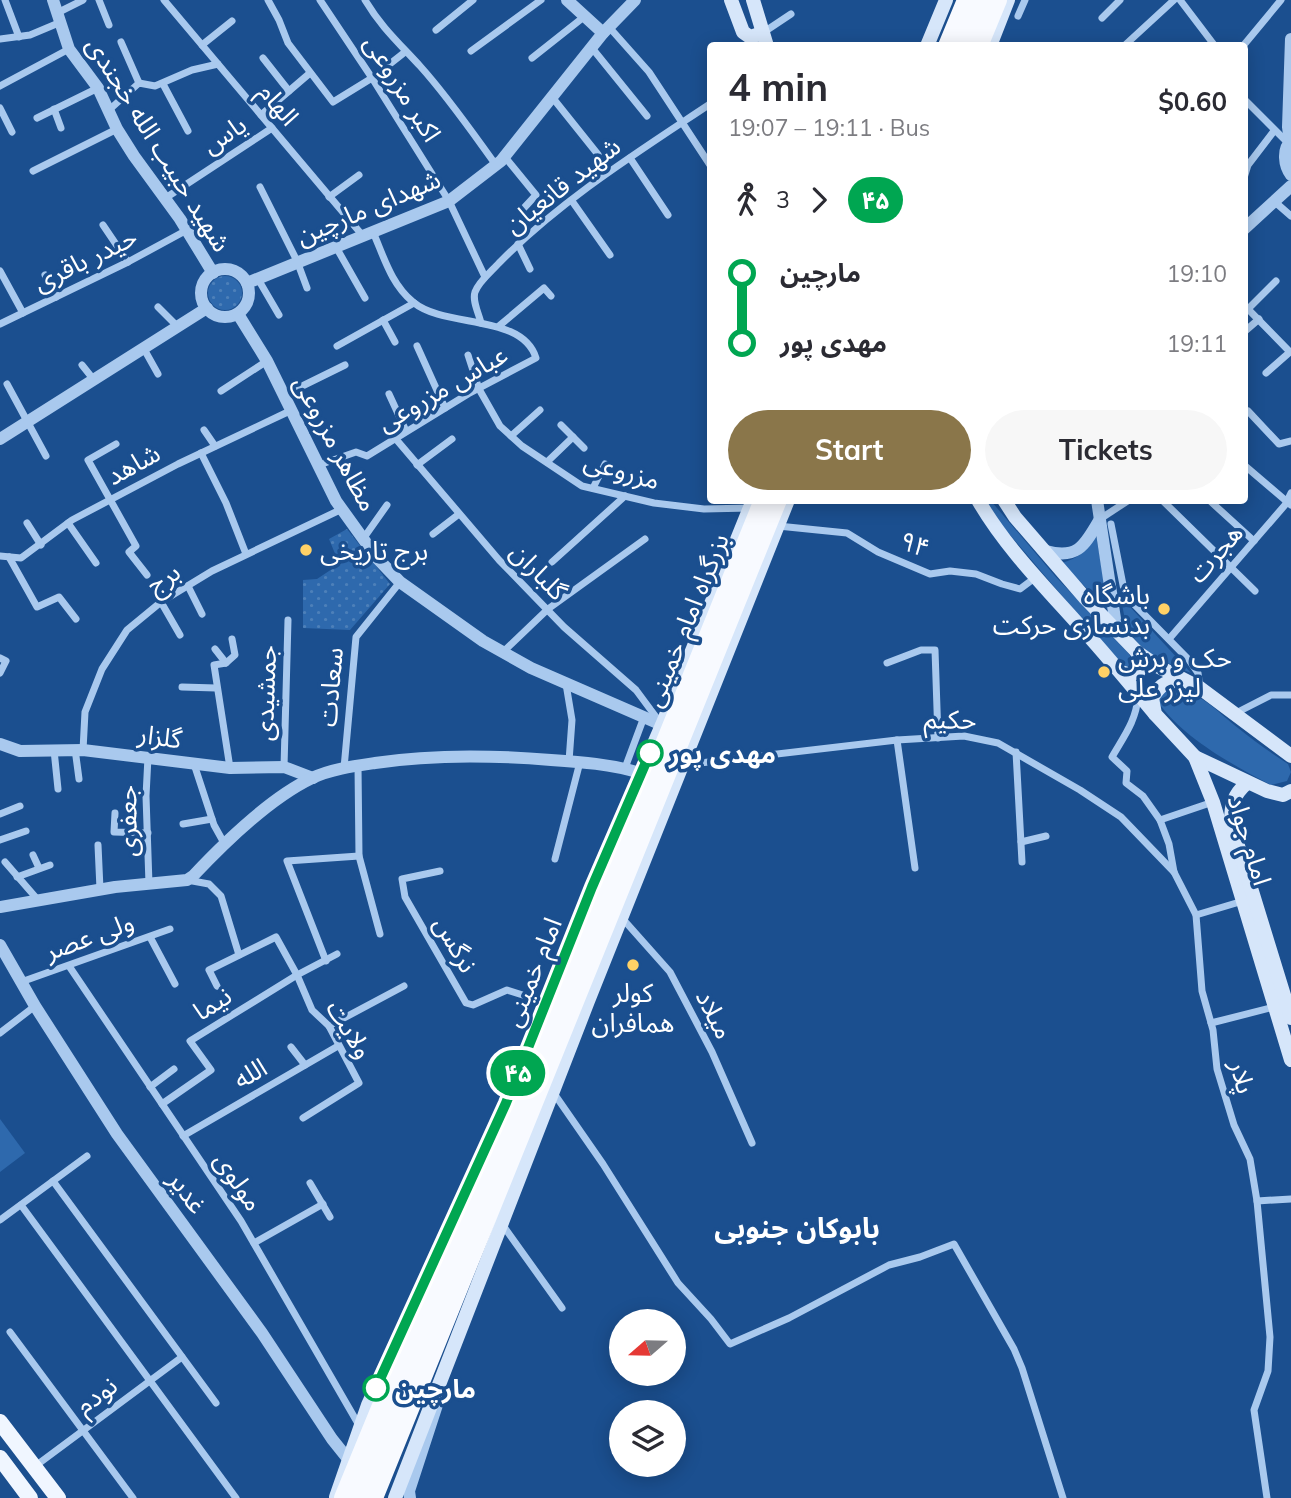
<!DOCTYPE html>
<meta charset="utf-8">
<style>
body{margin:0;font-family:Mulish,"Noto Sans Arabic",sans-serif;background:#f7f7f7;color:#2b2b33;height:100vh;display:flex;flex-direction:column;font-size:26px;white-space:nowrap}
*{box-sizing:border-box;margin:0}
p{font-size:23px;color:#7c7c81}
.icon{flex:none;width:38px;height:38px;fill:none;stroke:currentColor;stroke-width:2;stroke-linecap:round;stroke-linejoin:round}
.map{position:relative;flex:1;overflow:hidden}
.sheet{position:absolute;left:707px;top:42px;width:541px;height:462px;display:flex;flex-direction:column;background:#fff;border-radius:7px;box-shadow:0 4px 18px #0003}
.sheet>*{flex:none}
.badge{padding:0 14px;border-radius:23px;font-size:24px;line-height:46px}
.needle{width:46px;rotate:250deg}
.fabs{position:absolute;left:609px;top:1309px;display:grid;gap:14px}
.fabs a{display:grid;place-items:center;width:77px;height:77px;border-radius:50%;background:#fff;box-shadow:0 4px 18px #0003;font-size:35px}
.map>.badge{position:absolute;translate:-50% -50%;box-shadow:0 0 0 4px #fff}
.legs{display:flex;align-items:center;gap:10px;height:77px;padding:0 21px;font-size:23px}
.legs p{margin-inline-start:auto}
.summary{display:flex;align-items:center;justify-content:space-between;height:119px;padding:0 21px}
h1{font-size:38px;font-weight:700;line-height:52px}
.cta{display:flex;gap:14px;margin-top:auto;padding:14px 21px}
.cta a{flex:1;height:80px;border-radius:42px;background:#8a764a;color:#fff;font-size:28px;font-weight:700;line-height:80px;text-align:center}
.cta a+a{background:#f7f7f7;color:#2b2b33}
ul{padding:0 21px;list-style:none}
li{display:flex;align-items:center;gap:24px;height:70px;font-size:26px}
li i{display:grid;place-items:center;width:10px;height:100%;margin:0 9px;background:currentColor}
li i::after{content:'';width:18px;height:18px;margin:-9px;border:5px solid;border-radius:50%;background:#fff}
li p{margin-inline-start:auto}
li:first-child i{background:linear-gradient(#0000 50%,currentColor 0)}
li:last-child i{background:linear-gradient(currentColor 50%,#0000 0)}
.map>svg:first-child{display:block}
.grass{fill:#2e69ad}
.park{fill:url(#park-dots)}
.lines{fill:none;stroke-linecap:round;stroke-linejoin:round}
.minor{stroke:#a9c9ee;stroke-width:7}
.tertiary{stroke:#a9c9ee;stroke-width:12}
.secondary{stroke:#d6e6fa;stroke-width:14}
.primary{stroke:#f0f6ff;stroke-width:16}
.trunk{stroke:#f8faff;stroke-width:18}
.trunk-bridge{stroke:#f8faff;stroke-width:18}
.line-1-casing{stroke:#fff;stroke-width:16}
.line-1{stroke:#00a651;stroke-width:10}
.poi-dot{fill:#ffd166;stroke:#1b4f8f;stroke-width:2.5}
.stop-1-dot{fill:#fff;stroke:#00a651;stroke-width:3.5}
.labels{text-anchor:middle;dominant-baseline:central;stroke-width:7;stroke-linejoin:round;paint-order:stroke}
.street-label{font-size:26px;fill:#fff;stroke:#1b4f8f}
.poi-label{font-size:26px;fill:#fff;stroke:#1b4f8f;text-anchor:start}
.stop-label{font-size:26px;font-weight:bold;fill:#fff;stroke:#1b4f8f;text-anchor:start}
.neighbourhood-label{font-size:28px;font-weight:bold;fill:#fff;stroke:#1b4f8f}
</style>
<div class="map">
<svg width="1291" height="1498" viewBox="0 0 1291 1498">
<defs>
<pattern id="park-dots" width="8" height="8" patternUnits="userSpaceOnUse" patternTransform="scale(1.75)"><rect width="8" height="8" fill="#2e69ad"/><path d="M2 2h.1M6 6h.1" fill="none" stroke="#4d80b9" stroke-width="1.8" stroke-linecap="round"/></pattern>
</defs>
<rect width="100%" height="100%" fill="#1b4f8f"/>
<g class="grass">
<path d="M983,501h8l64,75 74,78 4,8 -6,5 -7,-3 -120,-141z"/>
<path d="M1096,535l13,76 -47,-48c16,-5 27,-13 34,-28z"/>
<path d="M1121,597l70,76c-44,-18 -64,-26 -70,-76z"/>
<path d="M1168,689c30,-1 48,22 70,39 16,13 33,25 50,36l3,8 -4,9 -16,4c-38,-20 -88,-47 -113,-83l2,-7z"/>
<path d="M0,1119l25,34 -25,19z"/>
</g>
<g class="park">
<circle cx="225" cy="293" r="17"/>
<path d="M347,529l43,55 -40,46 -47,-2v-48l14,-1 18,-12 1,-11 -7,-17z"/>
</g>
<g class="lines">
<g class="minor">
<path d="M5,0l14,37"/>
<path d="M99,0l10,25"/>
<path d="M164,0l199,236"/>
<path d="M268,0l11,20 9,23 45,59 39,-24 33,-26"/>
<path d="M320,0l52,78 77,123 36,76"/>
<path d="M365,0c16,27 34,43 55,66 28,31 52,66 76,99"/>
<path d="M1180,0l35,46"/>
<path d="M57,13l26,-13"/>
<path d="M1018,16l7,-16"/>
<path d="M1102,18l18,-18"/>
<path d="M609,27l40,45 61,93"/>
<path d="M436,30l37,-30"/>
<path d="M764,32l27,-18"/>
<path d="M0,39l30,-4 31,-13"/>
<path d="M121,42l18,41"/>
<path d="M202,45l30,-24"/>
<path d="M1124,46l50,-46"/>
<path d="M1243,46l38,-46"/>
<path d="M592,48l55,68"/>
<path d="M471,51l70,-51"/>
<path d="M263,58l26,33"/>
<path d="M532,58l53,-42"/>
<path d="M163,84l25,47"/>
<path d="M0,86l69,-37"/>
<path d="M552,97l48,60"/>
<path d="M1244,99l44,44"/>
<path d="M0,108l12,24"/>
<path d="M54,109l7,19"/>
<path d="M109,110l30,-27 16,3 37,-16 26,-6"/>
<path d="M261,115l49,-42"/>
<path d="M37,118l61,-30"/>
<path d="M505,157l31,38 -13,14"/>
<path d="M630,158l38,57"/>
<path d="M33,171l84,-42"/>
<path d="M1244,178l4,-13 26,-34"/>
<path d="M260,187l37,74 10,27"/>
<path d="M329,197l30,-22"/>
<path d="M164,199l108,-71"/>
<path d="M572,201l38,54"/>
<path d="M1275,202l16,14"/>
<path d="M103,225l25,37"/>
<path d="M518,244l12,25"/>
<path d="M336,247l29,51"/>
<path d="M0,271l23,42"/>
<path d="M45,275l11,22"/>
<path d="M258,279l21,36"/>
<path d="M1244,305l46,47 -24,21"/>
<path d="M158,307l20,20"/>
<path d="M1248,309l28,-28"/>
<path d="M383,320l12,22"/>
<path d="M481,323c-2,-9 -9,-22 -6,-31 4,-11 17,-21 24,-29 62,-63 139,-111 211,-159"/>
<path d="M0,324l128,-62 59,-32"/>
<path d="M499,326l45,-38 7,8"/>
<path d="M1244,332l15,-13"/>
<path d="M337,346l77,-43"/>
<path d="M417,346l28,62"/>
<path d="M144,349l14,25"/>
<path d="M468,355l11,34 21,37 22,20 60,40 72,17 50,6 46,-1"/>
<path d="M82,365l12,15"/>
<path d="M7,384l39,72"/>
<path d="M221,391l46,-30"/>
<path d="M389,394l17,37"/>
<path d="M284,395l61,-30"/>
<path d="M1248,411l31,33 12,-3"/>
<path d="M561,425l23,23"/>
<path d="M204,430l11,16"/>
<path d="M511,436l29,-26"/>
<path d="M395,438l104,122 65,67 72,63 23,31"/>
<path d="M116,444l-28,16 48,86 -7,6 18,23"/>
<path d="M201,453l25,50 20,51"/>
<path d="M547,462l26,-25"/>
<path d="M319,465l37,-13 11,4 101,-62 68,-36c-14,-45 -91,-29 -123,-56 -22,-18 -29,-45 -40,-70"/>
<path d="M417,465l35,-26"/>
<path d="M1244,465l47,40"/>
<path d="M593,488l12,-24"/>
<path d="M1162,500l93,91"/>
<path d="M1209,500l45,41"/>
<path d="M1100,519l29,-19"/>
<path d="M27,523l14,22"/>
<path d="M68,523l28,40"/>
<path d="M1111,524l14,71 64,65 9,13 2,14"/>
<path d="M778,526l69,7 31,19 52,22 20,-3 26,3 26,10 18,5 16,-12"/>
<path d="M433,534l26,-20"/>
<path d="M363,539l24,-34"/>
<path d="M0,556l21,2 51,-38 106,-56 114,-54"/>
<path d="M9,557l28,50 22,-10 17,22"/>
<path d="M552,562l73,-66"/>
<path d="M188,586l14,28"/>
<path d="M161,602l19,33"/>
<path d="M1169,639l116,-134 6,-12"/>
<path d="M215,649l11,14"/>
<path d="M503,652l45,-43 97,-70"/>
<path d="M0,658l6,3 -6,12"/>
<path d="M887,663l34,-13h14l3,88"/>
<path d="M566,684l6,36 -3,41"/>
<path d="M182,687l34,1"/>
<path d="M1138,697c-2,24 -14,39 -26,60l15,14 -1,12 17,13 17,24 9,24 5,28 22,43 6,76 11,39 4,39 17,56 16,34 7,42 13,136 -2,34 -14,39 13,88"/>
<path d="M1234,714l37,-19h20"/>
<path d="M897,740l18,128"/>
<path d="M75,749l4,30"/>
<path d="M54,750l4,39"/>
<path d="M83,750l2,-38 17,-43 25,-39 34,-28 51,-31 130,-62"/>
<path d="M1016,752l6,110"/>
<path d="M148,757l-2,39 3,88"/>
<path d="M194,764l20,61 10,18"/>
<path d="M683,765l214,-25 67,-4 34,7 82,47 41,27 53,55"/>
<path d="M358,766l1,90 21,78"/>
<path d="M284,767l4,-147"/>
<path d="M230,768l-16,-103 12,-2 9,-8 -3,-16"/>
<path d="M344,768l12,-131 44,-55"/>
<path d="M625,768l19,-51"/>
<path d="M115,813l-1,19 34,1"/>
<path d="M0,814l20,-8"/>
<path d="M1160,820l53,-18"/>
<path d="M183,824l29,-5"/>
<path d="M0,840l26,-9"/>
<path d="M1021,842l25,-6"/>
<path d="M98,845l2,44"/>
<path d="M33,855l6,13"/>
<path d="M555,859l25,-97"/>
<path d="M5,862l33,38"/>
<path d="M440,871l-38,8 3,18 61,106 7,2 34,-15 22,7"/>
<path d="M17,877l33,-12"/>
<path d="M187,880l22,4 12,12 18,59"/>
<path d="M1196,915l47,-14"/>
<path d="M622,918l48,54 42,80 40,91"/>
<path d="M150,937l25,47"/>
<path d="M326,961l-39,-100 72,-5"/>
<path d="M69,966l172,255 119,206"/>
<path d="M21,982l149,-53"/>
<path d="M217,986l-8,-16 67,-33 21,38 15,35 17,16 30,57 -56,35"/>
<path d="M1211,1023l63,-16"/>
<path d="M329,1026l75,-40"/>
<path d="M0,1033l35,-27"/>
<path d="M291,1047l14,18"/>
<path d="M150,1087l24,-18"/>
<path d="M553,1092l50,72 75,119 33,36 19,25 59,-26 100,-53 31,-8 34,-13 60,105 8,19 41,130"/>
<path d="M162,1104l49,-34 -21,-29 107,-66 40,-21"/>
<path d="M183,1136l155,-90"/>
<path d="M53,1181l163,222"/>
<path d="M310,1183l20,34"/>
<path d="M1257,1201l34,-2"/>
<path d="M21,1205l215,293"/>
<path d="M0,1220l87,-64"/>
<path d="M502,1224l60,84"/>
<path d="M254,1243l69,-39"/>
<path d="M10,1332l123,166"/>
<path d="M34,1467l148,-110"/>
</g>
<g class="tertiary">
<path d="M53,0l16,49 29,39 19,41 17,27 46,63 33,54"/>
<path d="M567,0l36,33"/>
<path d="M1291,141c-9,8 -7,25 0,34"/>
<path d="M1290,142l-2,-15 3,-88"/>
<path d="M1244,229l47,-43"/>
<circle cx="225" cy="293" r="24"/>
<path d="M247,283l202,-82 52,-40 102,-128 32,-33"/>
<path d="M238,314l29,47 69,140 41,57 23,24 83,59 48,27 131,57"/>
<path d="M0,439l207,-131"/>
<path d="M1097,500l20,132"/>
<path d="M1046,551c33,9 39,-7 54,-32"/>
<path d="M0,744l20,7 63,-1 147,18 54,-1 29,11"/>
<path d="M0,907l115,-20 72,-7 6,-4c32,-34 77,-78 119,-98 19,-9 42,-12 63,-15 59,-9 116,-8 176,-3 30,2 60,4 89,13"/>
<path d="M0,945l35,61 82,128 145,199 70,106 16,20"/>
<path d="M410,1498l-1,-7 28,-86"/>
</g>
<g class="secondary">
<path d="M731,0l12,32 7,5 13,-4"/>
<path d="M753,0l14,46"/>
<path d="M927,46l19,-46"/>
<path d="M990,46l18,-46"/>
<path d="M978,500c26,45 64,84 99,123 27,29 52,60 78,91"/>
<path d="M1004,500l11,17 70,81 52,54 20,14 43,22 91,68"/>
<path d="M1121,672l9,3 9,-4 2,-8 -4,-11"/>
<path d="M1184,681c-17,0 -23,2 -32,17l3,16 40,43 72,34 16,4 8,-4"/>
<path d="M1195,757l18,45 78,258"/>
<path d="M1247,783c-14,12 -16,22 -16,40l60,195"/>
<path d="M449,1229l57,-126 86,-216 70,-162 91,-225"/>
<path d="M336,1497l32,-92 40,-87"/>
<path d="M395,1498l193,-497 200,-501"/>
</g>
<g class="primary">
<path d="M0,1422l58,76"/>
<path d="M0,1458l30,40"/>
</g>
<g class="trunk">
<path d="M947,46l19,-46"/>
<path d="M964,46l19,-46"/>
<path d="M979,46l19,-46"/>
<path d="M343,1498l91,-221 34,-68"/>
</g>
<g class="trunk-bridge">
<path d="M358,1498l405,-998"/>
<path d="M374,1498l404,-998"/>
</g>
</g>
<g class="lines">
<g class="line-1-casing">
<path id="line-1" d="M376,1388l130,-285 86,-216 58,-134"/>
</g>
<use href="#line-1" class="line-1"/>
</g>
<g class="poi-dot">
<circle cx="306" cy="550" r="7"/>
<circle cx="1164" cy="609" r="7"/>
<circle cx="1104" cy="672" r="7"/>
<circle cx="633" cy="965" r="7"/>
</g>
<g class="stop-1-dot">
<circle cx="650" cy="753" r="12"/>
<circle cx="376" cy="1388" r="12"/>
</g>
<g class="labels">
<g class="street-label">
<text transform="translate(403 88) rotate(58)">اکبر مزروعی</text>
<text transform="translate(279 104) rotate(50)">الهام</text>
<text transform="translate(224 134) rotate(-33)">یاس</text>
<text transform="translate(159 144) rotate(58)">شهید حبیب الله خجندی</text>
<text transform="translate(562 185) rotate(-38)">شهید قانعیان</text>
<text transform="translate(368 207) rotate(-23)">شهدای مارچین</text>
<text transform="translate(85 259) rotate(-26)">حیدر باقری</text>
<text transform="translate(442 388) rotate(-30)">عباس مزروعی</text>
<text transform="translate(336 443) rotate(62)">مظاهر مزروعی</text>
<text transform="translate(133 464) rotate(-29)">شاهد</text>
<text transform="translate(622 470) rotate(16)">مزروعی</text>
<text transform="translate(915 544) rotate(21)">۹۴</text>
<text transform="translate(1215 553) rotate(-49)">هجرت</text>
<text transform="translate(539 571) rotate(46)">گلباران</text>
<text transform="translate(163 578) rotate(-34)">برج</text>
<text transform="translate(686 620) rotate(-68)">بزرگراه امام خمینی</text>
<text transform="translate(330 687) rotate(-85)">سعادت</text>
<text transform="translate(265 693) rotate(-88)">جمشیدی</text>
<text transform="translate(950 719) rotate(1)">حکیم</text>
<text transform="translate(160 736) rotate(8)">گلزار</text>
<text transform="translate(127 821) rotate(-91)">جعفری</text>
<text transform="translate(1250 840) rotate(73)">امام جواد</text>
<text transform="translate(89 936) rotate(-20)">ولی عصر</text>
<text transform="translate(456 944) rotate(60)">نرگس</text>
<text transform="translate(532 972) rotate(-68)">امام خمینی</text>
<text transform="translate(212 1003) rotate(-32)">نیما</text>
<text transform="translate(715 1014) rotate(63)">میلاد</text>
<text transform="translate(350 1029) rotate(58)">ولایت</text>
<text transform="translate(250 1073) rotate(-30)">الله</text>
<text transform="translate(1243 1077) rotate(76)">پلار</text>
<text transform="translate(239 1181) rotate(56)">مولوی</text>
<text transform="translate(188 1192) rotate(54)">غدیر</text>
<text transform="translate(96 1395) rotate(-37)">نودم</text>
</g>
<g class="poi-label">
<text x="320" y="550">برج تاریخی</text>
<text x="1150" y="594" text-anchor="end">باشگاه<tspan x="1150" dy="30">بدنسازی حرکت</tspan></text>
<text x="1118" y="657">حک و برش<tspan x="1118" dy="30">لیزر علی</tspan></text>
<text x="633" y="992" text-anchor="middle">کولر<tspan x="633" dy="30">همافران</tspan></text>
</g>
<g class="stop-label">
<text x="669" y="753">مهدی پور</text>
<text x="395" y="1388">مارچین</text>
</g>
<g class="neighbourhood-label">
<text x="797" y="1227">بابوکان جنوبی</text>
</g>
</g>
</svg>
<div class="fabs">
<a><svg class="needle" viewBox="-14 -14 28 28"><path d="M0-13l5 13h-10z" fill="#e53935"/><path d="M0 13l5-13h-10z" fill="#7c7c81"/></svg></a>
<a><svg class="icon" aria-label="layers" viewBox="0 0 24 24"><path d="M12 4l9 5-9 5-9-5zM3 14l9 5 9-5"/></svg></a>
</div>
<b class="badge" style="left:518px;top:1073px;background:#00a651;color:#fff">۴۵</b>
<section class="sheet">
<div class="summary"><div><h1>4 min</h1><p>19:07 – 19:11 · Bus</p></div><b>$0.60</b></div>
<div class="legs"><svg class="icon" aria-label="walk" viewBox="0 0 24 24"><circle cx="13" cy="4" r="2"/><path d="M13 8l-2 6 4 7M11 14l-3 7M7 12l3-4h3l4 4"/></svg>3<svg class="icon" aria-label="forward" viewBox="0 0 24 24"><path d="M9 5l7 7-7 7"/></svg><b class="badge" style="background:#00a651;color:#fff">۴۵</b></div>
<ul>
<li><i style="color:#00a651"></i><b>مارچین</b><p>19:10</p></li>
<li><i style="color:#00a651"></i><b>مهدی پور</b><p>19:11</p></li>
</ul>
<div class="cta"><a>Start</a><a>Tickets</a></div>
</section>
</div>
